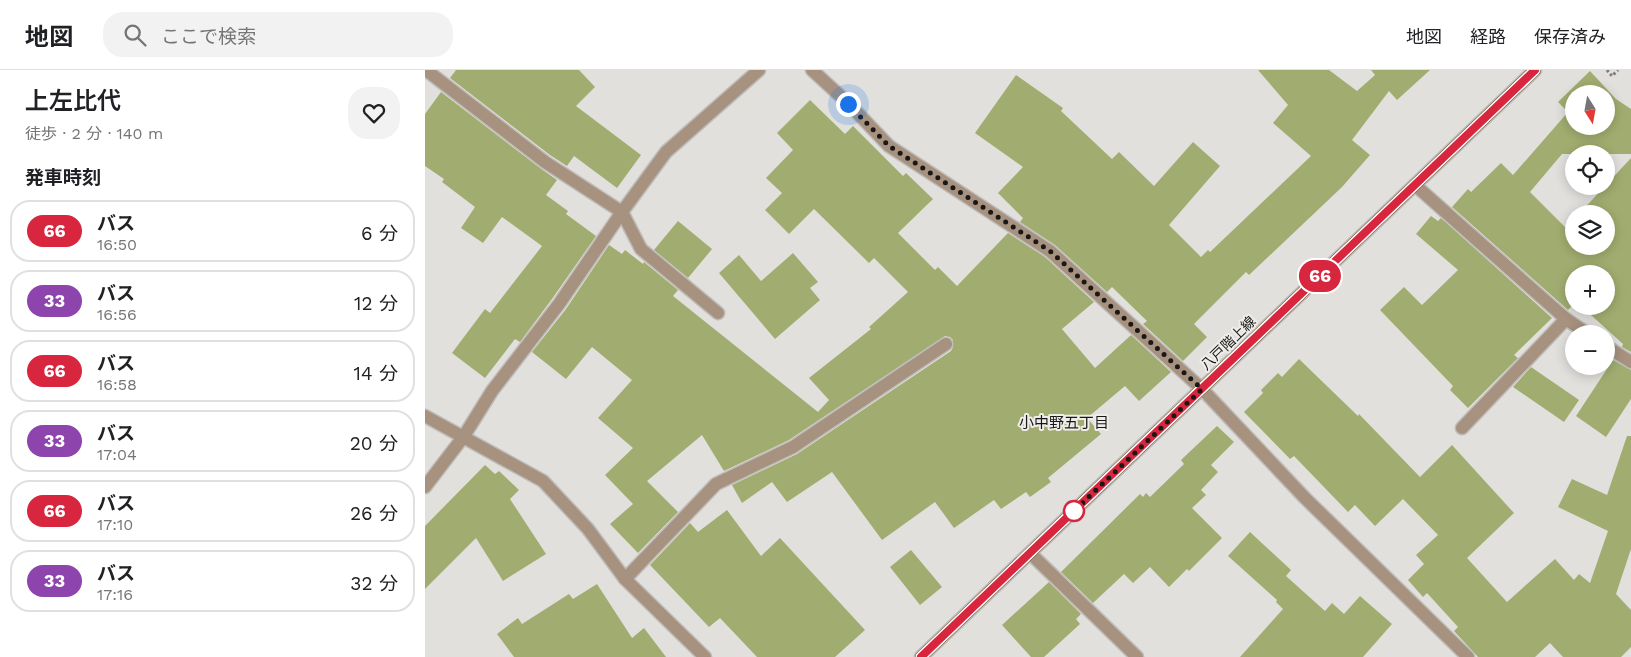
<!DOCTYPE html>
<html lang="ja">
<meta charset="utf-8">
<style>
body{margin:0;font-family:"Work Sans","Noto Sans JP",sans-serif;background:#f2f2f2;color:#202124;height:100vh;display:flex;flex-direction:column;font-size:19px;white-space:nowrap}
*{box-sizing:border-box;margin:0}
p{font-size:16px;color:#757577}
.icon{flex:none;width:28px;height:28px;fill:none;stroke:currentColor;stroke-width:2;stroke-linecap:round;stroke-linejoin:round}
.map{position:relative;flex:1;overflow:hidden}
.details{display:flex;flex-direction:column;background:#fff;width:425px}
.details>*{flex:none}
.badge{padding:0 10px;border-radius:16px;font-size:18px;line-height:32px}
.needle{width:32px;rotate:169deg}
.tools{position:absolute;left:1140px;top:15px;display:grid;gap:10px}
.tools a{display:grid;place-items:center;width:50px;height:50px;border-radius:50%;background:#fff;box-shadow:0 2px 12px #0003;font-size:25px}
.you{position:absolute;width:25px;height:25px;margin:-12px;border:4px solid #fff;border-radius:50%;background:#1a73e8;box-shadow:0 0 0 8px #1a73e833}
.map>.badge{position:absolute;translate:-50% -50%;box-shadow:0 0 0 2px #fff}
h2{padding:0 25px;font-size:19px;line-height:45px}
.round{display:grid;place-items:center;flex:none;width:52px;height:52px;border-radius:20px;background:#f2f2f2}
.head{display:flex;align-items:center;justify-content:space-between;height:85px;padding:0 25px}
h1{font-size:24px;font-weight:600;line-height:38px}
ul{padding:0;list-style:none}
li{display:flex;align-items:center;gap:15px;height:62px;margin:0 10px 8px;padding:0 15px;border:2px solid #e0e0e0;border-radius:20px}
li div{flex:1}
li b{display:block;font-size:19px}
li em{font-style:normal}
li .badge{min-width:55px;font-weight:700;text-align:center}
header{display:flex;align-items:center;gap:30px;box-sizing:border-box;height:70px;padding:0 25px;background:#fff;border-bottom:1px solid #e0e0e0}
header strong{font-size:24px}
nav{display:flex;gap:28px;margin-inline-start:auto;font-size:18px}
.search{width:350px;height:45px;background:#f2f2f2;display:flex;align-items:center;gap:12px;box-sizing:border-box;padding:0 18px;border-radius:20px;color:#757577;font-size:19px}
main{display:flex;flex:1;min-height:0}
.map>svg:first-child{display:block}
.building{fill:#a1ad70;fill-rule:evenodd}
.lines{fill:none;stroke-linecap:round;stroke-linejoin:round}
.minor-casing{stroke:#bebcb9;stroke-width:15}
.primary-casing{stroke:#bebcb9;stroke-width:15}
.path{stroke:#7e7c7a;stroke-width:3;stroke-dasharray:2.5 2.5;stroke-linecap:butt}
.minor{stroke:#a7917f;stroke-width:12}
.primary{stroke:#754e2d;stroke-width:12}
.line-casing{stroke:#fff;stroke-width:11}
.line{stroke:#d7263d;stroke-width:8}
.walk{stroke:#191817;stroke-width:5;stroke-dasharray:0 9}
.stop-dot{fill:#fff;stroke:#d7263d;stroke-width:2.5}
.labels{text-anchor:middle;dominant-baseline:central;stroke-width:4;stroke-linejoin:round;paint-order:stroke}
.street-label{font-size:14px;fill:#191817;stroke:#efedea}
.neighbourhood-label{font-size:15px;fill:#191817;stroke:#efedea}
</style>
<header>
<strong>地図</strong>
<div class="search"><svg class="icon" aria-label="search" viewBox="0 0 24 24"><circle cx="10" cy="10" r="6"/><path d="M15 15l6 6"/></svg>ここで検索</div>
<nav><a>地図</a><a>経路</a><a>保存済み</a></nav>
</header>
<main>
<section class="details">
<div class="head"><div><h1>上左比代</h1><p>徒歩 · 2 分 · 140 m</p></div><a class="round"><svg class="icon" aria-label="heart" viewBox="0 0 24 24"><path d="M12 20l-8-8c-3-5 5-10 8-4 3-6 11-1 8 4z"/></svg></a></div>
<h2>発車時刻</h2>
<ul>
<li><span class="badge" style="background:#d7263d;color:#fff">66</span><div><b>バス</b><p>16:50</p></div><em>6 分</em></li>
<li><span class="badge" style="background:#8e44ad;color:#fff">33</span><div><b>バス</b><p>16:56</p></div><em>12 分</em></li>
<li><span class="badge" style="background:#d7263d;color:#fff">66</span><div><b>バス</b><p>16:58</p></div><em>14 分</em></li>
<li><span class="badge" style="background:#8e44ad;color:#fff">33</span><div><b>バス</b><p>17:04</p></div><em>20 分</em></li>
<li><span class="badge" style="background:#d7263d;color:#fff">66</span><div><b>バス</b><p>17:10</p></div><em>26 分</em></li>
<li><span class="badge" style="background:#8e44ad;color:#fff">33</span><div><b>バス</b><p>17:16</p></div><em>32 分</em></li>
</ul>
</section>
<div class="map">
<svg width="1206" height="587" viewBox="0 0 1206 587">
<rect width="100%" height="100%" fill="#e2e0dd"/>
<g class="building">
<path d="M31,0h123l16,17 -19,19 65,49 -24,33 -43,-32 -7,10 -17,-11 -100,-77z"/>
<path d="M833,0h71l28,21 18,-16 -4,-5h59l-33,30 -8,-9 -37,49 18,15 -28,32 -93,88 -3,-3 -52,52 13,13 -24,24 -40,-37 4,-3 -35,-34 -5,5 -52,-47 -35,-23 3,-4 -25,-25 25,-26 -48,-34 41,-58 47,33 -2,3 51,48 7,-7 35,34 39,-44 27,24 -51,59 32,32 7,-7 2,2 101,-96 -38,-33 15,-18z"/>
<path d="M1165,1l26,28 15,10v45h-69l-32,38 36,36 8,-9v27h32v-32h-27l52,-56v194l-9,-5 1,-3 -42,-38h25v-32h-32v30l-6,6 -116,-103 16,-18 3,3 30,-29 12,12 55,-63 -10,-10zM1149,24h32v32h-32z"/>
<path d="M16,22l99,76 17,12 -11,15 22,16 -2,3 30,22 -44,63 -32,43 -5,-3 -30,39 -33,-25 33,-44 5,4 52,-67 -40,-29 -19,26 -22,-15 14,-21 -33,-25 2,-3 -19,-13v-52z"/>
<path d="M385,30l35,34 8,-8 50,50 3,-3 27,26 -35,34 37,37 3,-3 19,19 51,-53 37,24 49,45 -32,27 33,39 36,-33 40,37 -32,29 -14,-15 -38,32 14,16 -53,44 3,4 -21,15 -4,-5 -25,17 -7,-9 -40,28 -19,-26 -53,38 -50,-68 -45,30 -15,-20 -30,21 -10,-18 65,-31 154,-103 2,-4v-7l-3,-3 -5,-1 -156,104 -65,31 -22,-36 -55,46 31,31 -40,41 -28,-29 23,-20 -28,-29 28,-27 -35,-30 34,-38 -40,-33 -26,32 -34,-27 34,-43 43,-64 13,9 3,-4 18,14 1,-2 34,28 -5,6 145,116 11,-12 -20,-22 62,-49 -2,-2 39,-35 -34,-34 -5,5 -55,-54 -25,25 -24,-24 17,-17 -16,-15 27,-28 -16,-17z"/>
<path d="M1006,146l7,5 3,-3 111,100 -38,37 4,3 -50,50 -18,-18 3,-4 -73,-76 24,-23 18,18 36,-35 -42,-36z"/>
<path d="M253,151l34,28 -24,29 -34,-28z"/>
<path d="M368,183l25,29 -8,6 10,12 -45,39 -56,-66 20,-18 22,26z"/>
<path d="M874,289l59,57 1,-2 61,63 32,-32 62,68 -47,45 40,44 48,-43 19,21 5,-6 11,9 18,-52 -50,-24 14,-28 35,16 20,-59h4v113l-15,45 15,16v37l-10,10h-58l-13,-14 -15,14h-57l-24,-26 4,-4 -31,-34 -4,4 -15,-17 16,-16 -8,-9 22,-20 -35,-36 -28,27 -20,-21 -7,7 -54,-56 -4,3 -46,-47 19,-19 -2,-3 17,-17 4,4z"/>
<path d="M1188,290l18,10v29l-25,38 -30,-21z"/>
<path d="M1106,297l48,33 -15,22 -51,-35z"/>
<path d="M792,356l17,16 -23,23 7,7 -17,18 5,5 -14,13 30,30 -33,33 -2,-2 -18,18 -19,-20 -17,16 -9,-9 -31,29 -32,-31 79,-78 3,3 3,-4 4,4 34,-33 -3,-4z"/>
<path d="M60,395l10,9 4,-3 20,19 -9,9 36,55 -43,27 -27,-43 -51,51v-63z"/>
<path d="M302,440l34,46 19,-18 85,92 -30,27h-78l-37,-39 -11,9 -59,-62 40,-42 8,9z"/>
<path d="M825,462l41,38 -5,6 39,35 7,-8 12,11 16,-18 32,28 -29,33h-123l43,-48 -7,-7 1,-2 -49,-44z"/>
<path d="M486,480l31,37 -22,18 -30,-38z"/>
<path d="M624,512l32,32 -5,5 4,5 -36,33h-13l-29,-32z"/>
<path d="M172,514l35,54 12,-10 22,29h-152l-17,-23 21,-16 4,6 47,-30 4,5z"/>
</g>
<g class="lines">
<g class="minor-casing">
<g id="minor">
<path d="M1,0l119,92 77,50 19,37 77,64"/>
<path d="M387,0l36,33 41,43 161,105 152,138 103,109 163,159"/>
<path d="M990,115l151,134 22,15"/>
<path d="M1181,276l25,16"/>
<path d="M0,346l118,65 45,48 37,50 80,78"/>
<path d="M1037,358l104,-109"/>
<path d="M0,417l39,-51 28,-45 67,-87 63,-92 44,-60 93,-82"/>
<path d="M605,483l107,104"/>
<path d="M200,509l91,-95 77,-37 153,-103"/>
</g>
</g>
<g class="primary-casing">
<path id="primary" d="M496,587l614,-587"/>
</g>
<path class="path" d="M1182,0l5,6 6,-6"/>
<use href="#minor" class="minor"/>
<use href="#primary" class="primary"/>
</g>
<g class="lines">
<g class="line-casing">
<path id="line" d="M496,587l614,-587"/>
</g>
<use href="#line" class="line"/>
<path class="walk" d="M423,34l41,42 161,105 152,138 -129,123 1,-1"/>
</g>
<circle class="stop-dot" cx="649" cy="441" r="10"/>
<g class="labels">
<g class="street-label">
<text transform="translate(803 273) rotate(-44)">八戸階上線</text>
</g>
<g class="neighbourhood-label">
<text x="639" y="353">小中野五丁目</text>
</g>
</g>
</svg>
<div class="tools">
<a><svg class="needle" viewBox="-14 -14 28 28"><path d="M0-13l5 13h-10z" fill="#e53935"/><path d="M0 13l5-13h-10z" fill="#757577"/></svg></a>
<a><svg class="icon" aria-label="locate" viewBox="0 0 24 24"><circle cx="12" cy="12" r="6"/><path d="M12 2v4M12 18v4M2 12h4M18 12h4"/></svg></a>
<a><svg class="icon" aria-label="layers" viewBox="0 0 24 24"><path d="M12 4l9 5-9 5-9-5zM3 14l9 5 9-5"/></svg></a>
<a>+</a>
<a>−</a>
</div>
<div class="you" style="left:423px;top:34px"></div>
<b class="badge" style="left:895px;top:206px;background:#d7263d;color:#fff">66</b>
</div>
</main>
